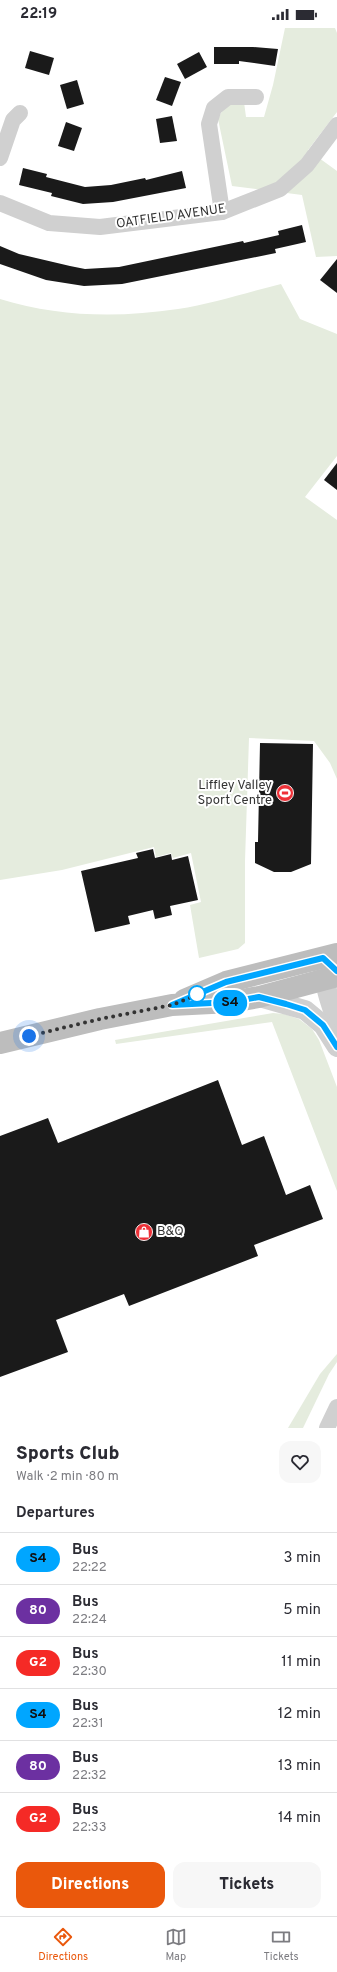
<!DOCTYPE html>
<meta charset="utf-8">
<style>
body{margin:0;font-family:Overpass,sans-serif;background:#f7f7f7;color:#2b2b33;height:100vh;display:flex;flex-direction:column;font-size:15px;white-space:nowrap}
*{box-sizing:border-box;margin:0}
p{font-size:13px;color:#7c7c81}
.icon{flex:none;width:22px;height:22px;fill:none;stroke:currentColor;stroke-width:2;stroke-linecap:round;stroke-linejoin:round}
.map{position:relative;height:1400px;overflow:hidden}
.drawer{display:flex;flex-direction:column;background:#fff;flex:1}
.drawer>*{flex:none}
.badge{padding:0 8px;border-radius:13px;font-size:14px;line-height:26px}
.you{position:absolute;width:20px;height:20px;margin:-10px;border:3px solid #fff;border-radius:50%;background:#1a73e8;box-shadow:0 0 0 6px #1a73e833}
.map>.badge{position:absolute;translate:-50% -50%;box-shadow:0 0 0 2px #fff}
h2{padding:0 16px;font-size:15px;line-height:36px}
.round{display:grid;place-items:center;flex:none;width:42px;height:42px;border-radius:12px;background:#f7f7f7}
.headline{display:flex;align-items:center;justify-content:space-between;height:68px;padding:0 16px}
h1{font-size:19px;font-weight:800;line-height:30px}
.primary-button{display:flex;gap:8px;margin-top:auto;padding:8px 16px}
.primary-button a{flex:1;height:46px;border-radius:12px;background:#ea580c;color:#fff;font-size:16px;font-weight:800;line-height:46px;text-align:center}
.primary-button a+a{background:#f7f7f7;color:#2b2b33}
ul{padding:0;list-style:none}
li{display:flex;align-items:center;gap:12px;height:52px;padding:0 16px;border-top:1px solid #e1e1e2}
li div{flex:1}
li b{display:block;font-size:15px}
li em{font-style:normal}
li .badge{min-width:44px;font-weight:700;text-align:center}
.status{display:flex;justify-content:space-between;align-items:center;height:28px;padding:0 20px;background:#fff;direction:ltr}
.status svg{height:11px;fill:currentColor}
.menu{display:flex;justify-content:space-around;align-items:center;height:56px;border-top:1px solid #e1e1e2;background:#fff;font-size:11px;color:#7c7c81}
.menu a{display:grid;justify-items:center;gap:2px}
.menu .on{color:#ea580c}
.map>svg:first-child{display:block}
.green{fill:#e5ecde}
.building{fill:#1a1a1a}
.lines{fill:none;stroke-linecap:round;stroke-linejoin:round}
.minor{stroke:#d0d0d0;stroke-width:16}
.tertiary{stroke:#d0d0d0;stroke-width:20}
.secondary{stroke:#bdbdbd;stroke-width:22}
.line-casing{stroke:#fff;stroke-width:9}
.line{stroke:#00a6ff;stroke-width:6}
.walk{stroke:#333;stroke-width:4;stroke-dasharray:0 7.2}
.stop-dot{fill:#fff;stroke:#00a6ff;stroke-width:2}
.labels{text-anchor:middle;dominant-baseline:central;stroke-width:4;stroke-linejoin:round;paint-order:stroke}
.street-label{font-size:13px;fill:#333;stroke:#fff}
.poi-label{font-size:13px;fill:#333;stroke:#fff;text-anchor:end}
</style>
<div class="status"><b>22:19</b><svg viewBox="0 0 49 12"><path d="M0 12V9h3v3zM5 12V6h3v6zM10 12V3h3v9zM15 12V0h3v12zM26 1h20v11H26zM47 4h2v5h-2z"/></svg></div>
<div class="map">
<svg width="337" height="1400" viewBox="0 0 337 1400">
<rect width="100%" height="100%" fill="#fff"/>
<g class="green">
<path d="M285,0h50l2,5v79l-29,38 29,21v85l-21,1 -14,-62 -70,-9 -14,-67 7,-14 19,-3 2,15h18l9,-32z"/>
<path d="M281,256l19,35 37,15v122l-32,41 32,23v259l-7,-16 -16,-22 -65,-3 -4,123v82l-7,6 -39,9 -9,-53 11,-3 -10,-49 -18,5 -2,-5 -15,4 -2,-10 -92,23 -62,10v-581c58,18 118,19 178,10 34,-5 70,-17 103,-25z"/>
<path d="M273,985l11,1 15,5 13,10 7,11 18,47v104l-65,-169 -156,22 -1,-4z"/>
<path d="M337,1326v8l-8,12 -26,54h-15l32,-54z"/>
</g>
<g class="building">
<path d="M253,19l25,2 -3,17 -36,-5v3h-25v-17z"/>
<path d="M30,23l24,7 -5,17 -24,-7z"/>
<path d="M199,24l8,15 -22,12 -8,-15z"/>
<path d="M165,49l16,5 -9,24 -16,-6z"/>
<path d="M77,52l7,24 -17,5 -7,-24z"/>
<path d="M172,88l5,25 -17,2 -4,-24z"/>
<path d="M66,94l16,6 -8,23 -16,-5z"/>
<path d="M23,140l24,6 -1,3 39,10 26,-2 34,-7 1,2 36,-9 4,17 -73,14 -30,2 -32,-8 1,-3 -33,-8z"/>
<path d="M302,197l4,17 -31,7 1,4 -154,31 -38,2 -38,-6 -46,-16v-18l19,8 51,12 15,3 34,-2 124,-26 1,2 35,-8 -1,-4z"/>
<path d="M337,231v34l-17,-13z"/>
<path d="M337,435v27l-13,-10z"/>
<path d="M260,715l53,1 -2,120 -20,8h-17l-19,-9v-21h3z"/>
<path d="M153,821l2,9 16,-4 1,6 16,-4 10,44 -28,6 2,9 -17,4 -2,-9 -25,6 2,8 -35,8 -14,-61 57,-13 -2,-5z"/>
<path d="M218,1052l24,65 22,-9 22,59 24,-10 13,34 -69,26 4,11 -129,50 -5,-12 -68,26 12,32 -68,25v-241l48,-18 10,25z"/>
</g>
<g class="lines">
<g class="minor">
<path d="M0,130l13,-38 7,-7"/>
<path d="M0,175l49,20 51,4 122,-15 58,-23 27,-24 30,-40"/>
<path d="M222,184l-13,-88 5,-16 14,-11h28"/>
<path d="M327,1400l10,-21"/>
</g>
<g class="tertiary">
<path d="M323,936c1,21 7,38 14,58"/>
<path d="M259,969l46,13 18,15 14,22"/>
</g>
<g class="secondary">
<path d="M184,972l42,-18 111,-28"/>
<path d="M0,1015l100,-24 72,-14 59,-3 28,-5 78,-21"/>
</g>
</g>
<g class="lines">
<g class="line-casing">
<path id="line" d="M337,943l-14,-13 -97,24 -54,23 59,-3 28,-5 27,7 19,6 18,15 14,22"/>
</g>
<use href="#line" class="line"/>
<path class="walk" d="M29,1008l71,-17 72,-14 27,-11h-2"/>
</g>
<defs>
<g id="stadium-disc" transform="scale(0.9)"><circle r="9.5" fill="#ee3138" stroke="#fff"/><path d="M0-5a6.5 5 0 1 0 0 10a6.5 5 0 1 0 0-10ZM-3.5-1.8h7v3.6h-7Z" fill="#fff"/></g>
<g id="shop-disc" transform="scale(0.9)"><circle r="9.5" fill="#ee3138" stroke="#fff"/><path d="M-5-2.5h2.3a2.7 3.5 0 0 1 5.4 0H5L5.5 6h-11ZM-1.5-2.5h3a1.5 2.3 0 0 0-3 0Z" fill="#fff"/></g>
</defs>
<g fill-rule="evenodd">
<use href="#stadium-disc" x="285" y="765"/>
<use href="#shop-disc" x="144" y="1204"/>
</g>
<circle class="stop-dot" cx="197" cy="966" r="8"/>
<g class="labels">
<g class="street-label">
<text transform="translate(171 189) rotate(-8)">OATFIELD AVENUE</text>
</g>
<g class="poi-label">
<text x="272" y="758">Liffley Valley<tspan x="272" dy="15">Sport Centre</tspan></text>
<text x="157" y="1204" text-anchor="start">B&amp;Q</text>
</g>
</g>
</svg>
<div class="you" style="left:29px;top:1008px"></div>
<b class="badge" style="left:230px;top:975px;background:#00a6ff;color:#111">S4</b>
</div>
<section class="drawer">
<div class="headline"><div><h1>Sports Club</h1><p>Walk · 2 min · 80 m</p></div><a class="round"><svg class="icon" aria-label="heart" viewBox="0 0 24 24"><path d="M12 20l-8-8c-3-5 5-10 8-4 3-6 11-1 8 4z"/></svg></a></div>
<h2>Departures</h2>
<ul>
<li><span class="badge" style="background:#00a6ff;color:#111">S4</span><div><b>Bus</b><p>22:22</p></div><em>3 min</em></li>
<li><span class="badge" style="background:#6c30a1;color:#fff">80</span><div><b>Bus</b><p>22:24</p></div><em>5 min</em></li>
<li><span class="badge" style="background:#f52a26;color:#fff">G2</span><div><b>Bus</b><p>22:30</p></div><em>11 min</em></li>
<li><span class="badge" style="background:#00a6ff;color:#111">S4</span><div><b>Bus</b><p>22:31</p></div><em>12 min</em></li>
<li><span class="badge" style="background:#6c30a1;color:#fff">80</span><div><b>Bus</b><p>22:32</p></div><em>13 min</em></li>
<li><span class="badge" style="background:#f52a26;color:#fff">G2</span><div><b>Bus</b><p>22:33</p></div><em>14 min</em></li>
</ul>
<div class="primary-button"><a>Directions</a><a>Tickets</a></div>
</section>
<nav class="menu">
<a class="on"><svg class="icon" aria-label="directions" viewBox="0 0 24 24"><path d="M12 3l9 9-9 9-9-9zM9 14v-3h6M13 9l2 2-2 2"/></svg>Directions</a>
<a><svg class="icon" aria-label="map" viewBox="0 0 24 24"><path d="M3 6l6-2 6 2 6-2v14l-6 2-6-2-6 2zM9 4v14M15 6v14"/></svg>Map</a>
<a><svg class="icon" aria-label="tickets" viewBox="0 0 24 24"><path d="M3 7h18v10H3zM15 7v10"/></svg>Tickets</a>
</nav>
